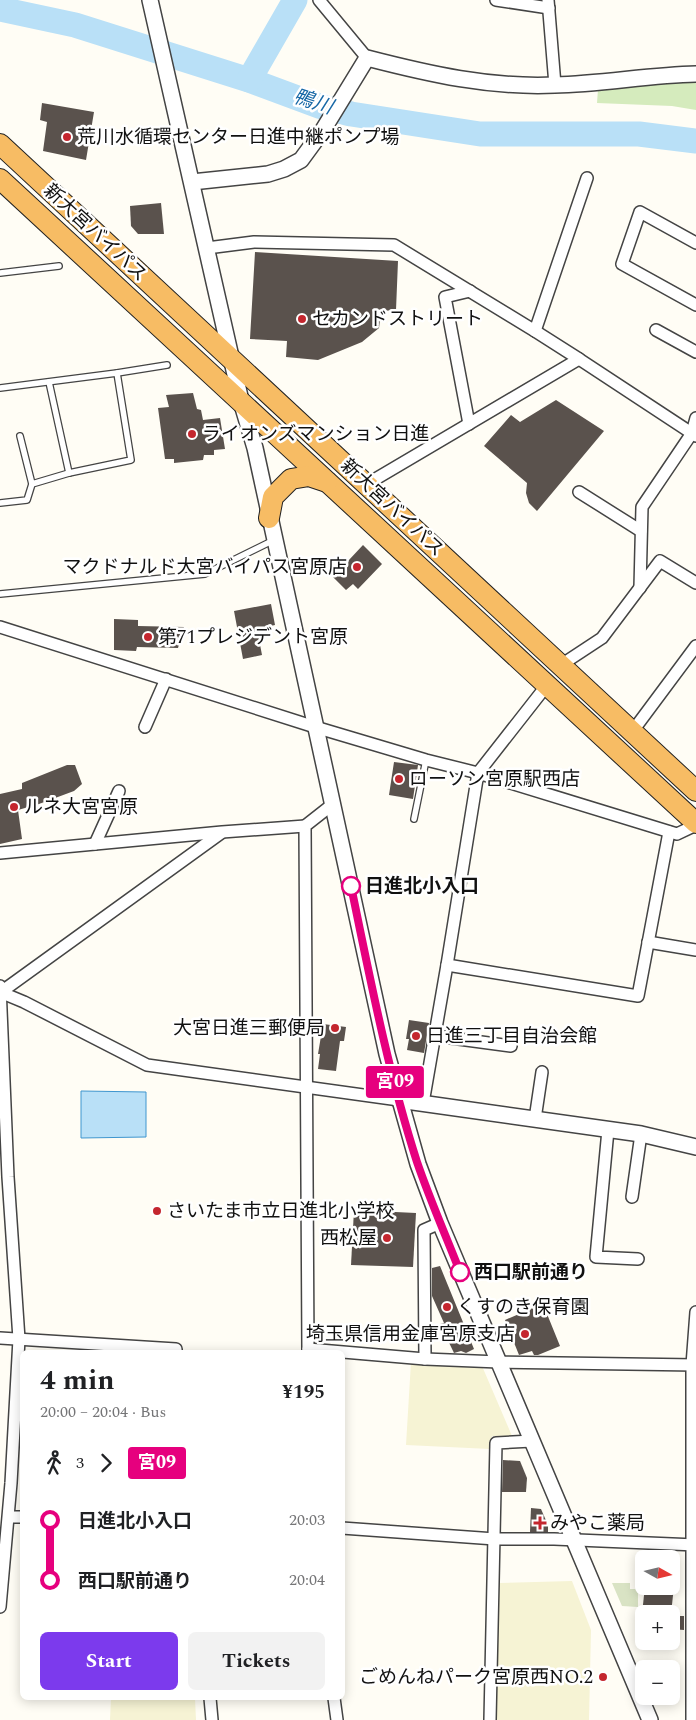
<!DOCTYPE html>
<meta charset="utf-8">
<style>
body{margin:0;font-family:Spectral,"Noto Sans JP",serif;background:#f2f2f2;color:#202124;height:100vh;display:flex;flex-direction:column;font-size:19px;white-space:nowrap}
*{box-sizing:border-box;margin:0}
p{font-size:16px;color:#757577}
.icon{flex:none;width:28px;height:28px;fill:none;stroke:currentColor;stroke-width:2;stroke-linecap:round;stroke-linejoin:round}
.map{position:relative;flex:1;overflow:hidden}
.sheet{position:absolute;left:20px;top:1350px;width:325px;height:350px;display:flex;flex-direction:column;background:#fff;border-radius:8px;box-shadow:0 2px 12px #0003}
.sheet>*{flex:none}
.badge{padding:0 10px;border-radius:4px;font-size:18px;line-height:32px}
.needle{width:32px;rotate:98deg}
.fabs{position:absolute;left:635px;top:1550px;display:grid;gap:10px}
.fabs a{display:grid;place-items:center;width:45px;height:45px;border-radius:8px;background:#fff;box-shadow:0 2px 12px #0003;font-size:25px}
.map>.badge{position:absolute;translate:-50% -50%;box-shadow:0 0 0 2px #fff}
.legs{display:flex;align-items:center;gap:8px;height:55px;padding:0 20px;font-size:16px}
.legs p{margin-inline-start:auto}
.overview{display:flex;align-items:center;justify-content:space-between;height:85px;padding:0 20px}
h1{font-size:28px;font-weight:700;line-height:38px}
.cta{display:flex;gap:10px;margin-top:auto;padding:10px 20px}
.cta a{flex:1;height:58px;border-radius:8px;background:#7c3aed;color:#fff;font-size:20px;font-weight:700;line-height:58px;text-align:center}
.cta a+a{background:#f2f2f2;color:#202124}
ul{padding:0 20px;list-style:none}
li{display:flex;align-items:center;gap:18px;height:60px;font-size:19px}
li i{display:grid;place-items:center;width:8px;height:100%;margin:0 6px;background:currentColor}
li i::after{content:'';width:12px;height:12px;margin:-6px;border:4px solid;border-radius:50%;background:#fff}
li p{margin-inline-start:auto}
li:first-child i{background:linear-gradient(#0000 50%,currentColor 0)}
li:last-child i{background:linear-gradient(currentColor 50%,#0000 0)}
.map>svg:first-child{display:block}
.farmland{fill:#f6f3d4}
.green{fill:#d5ebbd}
.cemetery{fill:#d9e3c4}
.water{fill:#b9e0f7;stroke:#3f96cf}
.lines{fill:none;stroke-linecap:round;stroke-linejoin:round}
.river{stroke:#b9e0f7;stroke-width:25}
.building{fill:#5a524d}
.service-casing{stroke:#444;stroke-width:8}
.minor-casing{stroke:#444;stroke-width:14}
.tertiary-casing{stroke:#444;stroke-width:18}
.trunk-casing{stroke:#222;stroke-width:22}
.service{stroke:#fff;stroke-width:5.5}
.minor{stroke:#fff;stroke-width:11}
.tertiary{stroke:#fff;stroke-width:15}
.trunk{stroke:#f7bc64;stroke-width:20}
.line-1-casing{stroke:#fff;stroke-width:11}
.line-1{stroke:#e6007e;stroke-width:8}
.poi-dot{fill:#c4262e;stroke:#fff;stroke-width:2}
.stop-1-dot{fill:#fff;stroke:#e6007e;stroke-width:2.5}
.labels{text-anchor:middle;dominant-baseline:central;stroke-width:5;stroke-linejoin:round;paint-order:stroke}
.poi-label{font-size:19px;fill:#111;stroke:#fff;text-anchor:start}
.street-label{font-size:19px;fill:#111;stroke:#fff}
.stop-label{font-size:19px;font-weight:bold;fill:#111;stroke:#fff;text-anchor:start}
.water-label{font-size:20px;font-style:italic;fill:#1768a6;stroke:#fff}
</style>
<div class="map">
<svg width="696" height="1720" viewBox="0 0 696 1720">
<rect width="100%" height="100%" fill="#fffdf5"/>
<g class="farmland">
<path d="M411,1362l71,4 30,70h-20l-2,13 -84,-4z"/>
<path d="M572,1581l19,49 -2,90h-94l4,-137z"/>
<path d="M111,1698h84l1,22h-86z"/>
</g>
<path class="green" d="M670,82h26v28l-24,-4 -75,-3 1,-14z"/>
<path class="cemetery" d="M612,1583h18v6h8v18l-16,-1z"/>
<path class="water" d="M81,1091l65,1v45l-65,1z"/>
<g class="lines">
<g class="river">
<path d="M0,9l75,16 174,55 70,26 32,8 129,20h159l57,7"/>
<path d="M249,80l46,-80"/>
</g>
</g>
<g class="building">
<path d="M42,103l52,9 -8,48 -43,-9 4,-29 -7,-2z"/>
<path d="M161,203l3,31h-26l-7,-8 -1,-20z"/>
<path d="M255,252l143,9 -2,49 -15,1 -2,17 -17,14 -44,18 -32,-3 1,-16 -37,-2z"/>
<path d="M193,393l4,16 4,1 2,10 17,-2 5,31 -11,1v5h-10l-1,5 -29,3v-4h-9l-7,-51 11,-1 -3,-12z"/>
<path d="M556,400l48,31 -67,80 -8,-8 -3,-10 1,-10 -43,-37 27,-31 9,7z"/>
<path d="M363,545l19,19 -24,25 -5,-5 -7,6 -13,-13z"/>
<path d="M271,604l4,21 -18,4 5,26 -19,4 -9,-48z"/>
<path d="M114,619l24,1v6l46,1 -6,21 -41,-1 -1,4 -22,-1z"/>
<path d="M394,762l24,3 -5,34 -24,-4z"/>
<path d="M67,765h8l7,19 -8,7 -35,13 -21,6 4,29 -22,5v-50l22,-5v-6z"/>
<path d="M409,1020l20,3 -5,30 -17,-3 2,-11h-3z"/>
<path d="M323,1024l23,3 -2,14h-4l-4,30 -18,-2 2,-15h-2z"/>
<path d="M354,1210l62,3 -3,54 -62,-2z"/>
<path d="M440,1266l34,83 -8,4 -5,-2 -7,2 -14,-29 4,-1 -12,-27v-28z"/>
<path d="M533,1308l2,5 10,-4 15,37 -22,9h-4l-2,-4 -13,4 -14,-35z"/>
<path d="M503,1460l17,1 7,17 -1,14h-24z"/>
<path d="M531,1508l10,1 7,16v7h-18z"/>
<path d="M645,1586h29l-3,28h-29z"/>
<path d="M671,1616h13v14l-13,-1z"/>
</g>
<g class="lines">
<g class="service-casing">
<g id="service">
<path d="M0,273l59,-7"/>
<path d="M49,382l20,91"/>
<path d="M0,388l117,-15 50,-8"/>
<path d="M20,436l12,48"/>
<path d="M0,503l27,-3 5,-16 37,-11 62,-13 -14,-87"/>
<path d="M0,594l205,-20 69,-34"/>
<path d="M414,819l12,-59"/>
</g>
</g>
<g class="minor-casing">
<g id="minor">
<path d="M319,0l48,58"/>
<path d="M496,0l53,8"/>
<path d="M548,0l7,85"/>
<path d="M696,243l-56,-31 -18,52 74,41"/>
<path d="M207,248l47,-6 140,3 141,86 44,28 -212,125"/>
<path d="M656,330l40,22"/>
<path d="M535,331l52,-153"/>
<path d="M579,359l117,77"/>
<path d="M469,424l-24,-127 25,-6"/>
<path d="M579,492l62,39"/>
<path d="M640,588l2,-81 50,-74 4,-15"/>
<path d="M0,627l315,100 111,33 52,13 199,61 19,-9"/>
<path d="M561,665l41,-27 58,-77 36,22"/>
<path d="M145,727l21,-48"/>
<path d="M632,732l64,-86"/>
<path d="M95,844l24,-53"/>
<path d="M0,853l222,-21 83,-6"/>
<path d="M648,942l48,8"/>
<path d="M447,965l191,31 31,-164"/>
<path d="M0,986l8,191 11,162 -8,144 -11,124"/>
<path d="M0,992l24,10 123,63 252,35"/>
<path d="M1,992l220,-159"/>
<path d="M436,1036l75,10"/>
<path d="M423,1103l24,-138 31,-192 69,-88"/>
<path d="M535,1119l7,-47"/>
<path d="M608,1130l-12,127 42,2"/>
<path d="M632,1197l9,-63"/>
<path d="M0,1338l176,11v3"/>
<path d="M308,1349l117,10 74,3 197,3"/>
<path d="M308,1352l-3,-526 28,-22"/>
<path d="M425,1359l-1,-129 16,-7"/>
<path d="M9,1517h13"/>
<path d="M342,1528l153,11h59l142,6"/>
<path d="M210,1698l2,22"/>
<path d="M334,1698l3,22"/>
<path d="M490,1720l6,-277 36,-2"/>
<path d="M692,1720v-355l4,-53"/>
</g>
</g>
<g class="tertiary-casing">
<g id="tertiary">
<path d="M150,0l91,401 14,47 132,606 31,110 22,59 210,497"/>
<path d="M192,182l76,-8 16,-5 17,-9 22,-30 44,-72c62,16 123,30 188,27 47,-1 94,-10 141,-11"/>
<path d="M399,1100l242,34 55,13"/>
</g>
</g>
<g class="trunk-casing">
<g id="trunk">
<path d="M0,144l696,647"/>
<path d="M0,179l696,644"/>
<path d="M269,518l4,-21 18,-18 18,-3 18,6"/>
</g>
</g>
<use href="#service" class="service"/>
<use href="#minor" class="minor"/>
<use href="#tertiary" class="tertiary"/>
<use href="#trunk" class="trunk"/>
</g>
<g class="lines">
<g class="line-1-casing">
<path id="line-1" d="M351,886c19,92 37,186 66,276 13,38 29,74 43,110"/>
</g>
<use href="#line-1" class="line-1"/>
</g>
<g class="poi-dot">
<circle cx="67" cy="137" r="5"/>
<circle cx="302" cy="319" r="5"/>
<circle cx="192" cy="434" r="5"/>
<circle cx="357" cy="567" r="5"/>
<circle cx="148" cy="637" r="5"/>
<circle cx="399" cy="779" r="5"/>
<circle cx="14" cy="807" r="5"/>
<circle cx="335" cy="1028" r="5"/>
<circle cx="416" cy="1036" r="5"/>
<circle cx="157" cy="1211" r="5"/>
<circle cx="387" cy="1238" r="5"/>
<circle cx="447" cy="1307" r="5"/>
<circle cx="525" cy="1334" r="5"/>
<path d="M537.5 1515.5h5v5h5v5h-5v5h-5v-5h-5v-5h5z"/>
<circle cx="603" cy="1677" r="5"/>
</g>
<g class="stop-1-dot">
<circle cx="351" cy="886" r="9"/>
<circle cx="460" cy="1272" r="9"/>
</g>
<g class="labels">
<g class="poi-label">
<text x="77" y="137">荒川水循環センター日進中継ポンプ場</text>
<text x="312" y="319">セカンドストリート</text>
<text x="202" y="434">ライオンズマンション日進</text>
<text x="347" y="567" text-anchor="end">マクドナルド大宮バイパス宮原店</text>
<text x="158" y="637">第71プレジデント宮原</text>
<text x="409" y="779">ローソン宮原駅西店</text>
<text x="24" y="807">ルネ大宮宮原</text>
<text x="325" y="1028" text-anchor="end">大宮日進三郵便局</text>
<text x="426" y="1036">日進三丁目自治会館</text>
<text x="167" y="1211">さいたま市立日進北小学校</text>
<text x="377" y="1238" text-anchor="end">西松屋</text>
<text x="457" y="1307">くすのき保育園</text>
<text x="515" y="1334" text-anchor="end">埼玉県信用金庫宮原支店</text>
<text x="550" y="1523">みやこ薬局</text>
<text x="593" y="1677" text-anchor="end">ごめんねパーク宮原西NO.2</text>
</g>
<g class="street-label">
<text transform="translate(95 233) rotate(43)">新大宮バイパス</text>
<text transform="translate(392 508) rotate(43)">新大宮バイパス</text>
</g>
<g class="stop-label">
<text x="365" y="886">日進北小入口</text>
<text x="474" y="1272">西口駅前通り</text>
</g>
<g class="water-label">
<text transform="translate(313 102) rotate(18)">鴨川</text>
</g>
</g>
</svg>
<div class="fabs">
<a><svg class="needle" viewBox="-14 -14 28 28"><path d="M0-13l5 13h-10z" fill="#e53935"/><path d="M0 13l5-13h-10z" fill="#757577"/></svg></a>
<a>+</a>
<a>−</a>
</div>
<b class="badge" style="left:395px;top:1082px;background:#e6007e;color:#fff">宮09</b>
<section class="sheet">
<div class="overview"><div><h1>4 min</h1><p>20:00 – 20:04 · Bus</p></div><b>¥195</b></div>
<div class="legs"><svg class="icon" aria-label="walk" viewBox="0 0 24 24"><circle cx="13" cy="4" r="2"/><path d="M13 8l-2 6 4 7M11 14l-3 7M7 12l3-4h3l4 4"/></svg>3<svg class="icon" aria-label="forward" viewBox="0 0 24 24"><path d="M9 5l7 7-7 7"/></svg><b class="badge" style="background:#e6007e;color:#fff">宮09</b></div>
<ul>
<li><i style="color:#e6007e"></i><b>日進北小入口</b><p>20:03</p></li>
<li><i style="color:#e6007e"></i><b>西口駅前通り</b><p>20:04</p></li>
</ul>
<div class="cta"><a>Start</a><a>Tickets</a></div>
</section>
</div>
